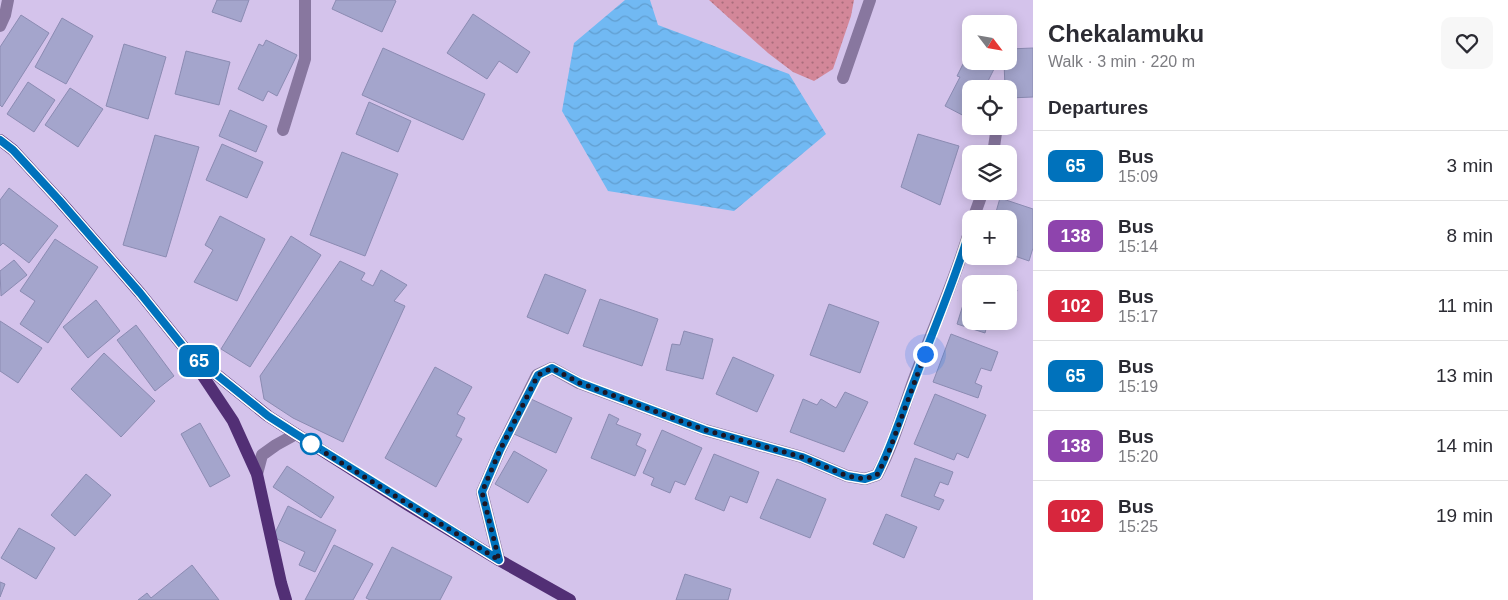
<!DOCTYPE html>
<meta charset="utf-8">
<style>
body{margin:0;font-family:Arial,sans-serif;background:#f7f7f7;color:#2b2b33;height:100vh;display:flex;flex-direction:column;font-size:19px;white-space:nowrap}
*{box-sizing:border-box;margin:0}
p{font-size:16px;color:#7c7c81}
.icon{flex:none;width:28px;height:28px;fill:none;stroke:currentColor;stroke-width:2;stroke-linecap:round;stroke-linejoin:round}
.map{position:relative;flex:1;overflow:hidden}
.side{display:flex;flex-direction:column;background:#fff;width:475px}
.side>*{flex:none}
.badge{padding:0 10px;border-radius:8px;font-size:18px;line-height:32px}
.needle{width:32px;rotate:121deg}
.controls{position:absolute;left:962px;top:15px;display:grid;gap:10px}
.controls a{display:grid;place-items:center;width:55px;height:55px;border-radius:10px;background:#fff;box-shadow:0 2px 12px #0003;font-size:25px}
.you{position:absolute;width:25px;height:25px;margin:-12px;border:4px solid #fff;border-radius:50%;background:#1a73e8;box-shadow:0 0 0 8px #1a73e833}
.map>.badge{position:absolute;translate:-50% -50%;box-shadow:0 0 0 2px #fff}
h2{padding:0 15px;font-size:19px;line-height:45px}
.round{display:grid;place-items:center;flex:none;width:52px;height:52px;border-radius:10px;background:#f7f7f7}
.headline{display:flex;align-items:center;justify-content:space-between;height:85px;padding:0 15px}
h1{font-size:24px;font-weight:600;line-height:38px}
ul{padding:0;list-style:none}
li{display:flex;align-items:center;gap:15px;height:70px;padding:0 15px;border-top:1px solid #e1e1e2}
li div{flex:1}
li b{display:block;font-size:19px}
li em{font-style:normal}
li .badge{min-width:55px;font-weight:700;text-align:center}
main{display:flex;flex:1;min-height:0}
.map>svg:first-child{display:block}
.grass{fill:url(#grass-dots)}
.water{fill:url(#water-waves)}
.building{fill:#a4a5cc;stroke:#8b8bb2}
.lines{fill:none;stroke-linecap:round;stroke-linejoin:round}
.minor{stroke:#88779f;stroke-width:12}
.major{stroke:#522f75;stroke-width:12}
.line-casing{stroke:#fff;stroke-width:11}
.line{stroke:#0072bc;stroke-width:8}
.walk{stroke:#1c1623;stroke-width:5;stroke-dasharray:0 9}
.stop-dot{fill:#fff;stroke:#0072bc;stroke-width:2.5}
</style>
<main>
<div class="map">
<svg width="1033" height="600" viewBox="0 0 1033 600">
<defs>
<pattern id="grass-dots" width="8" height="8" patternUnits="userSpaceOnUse" patternTransform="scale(1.25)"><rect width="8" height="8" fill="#d38799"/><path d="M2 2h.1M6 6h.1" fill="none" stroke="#aa6d7c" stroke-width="1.8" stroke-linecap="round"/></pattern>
<pattern id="water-waves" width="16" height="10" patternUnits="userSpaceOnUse" patternTransform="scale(1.25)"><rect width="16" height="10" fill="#71b9f3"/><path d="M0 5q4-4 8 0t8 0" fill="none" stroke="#619ed0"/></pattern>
</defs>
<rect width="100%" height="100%" fill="#d4c3eb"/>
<path class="grass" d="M709,0h145l-3,16 -18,53 -19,12 -21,-9 -25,-19z"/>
<path class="water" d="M625,0h25l8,25 131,49 37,60 -92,77 -126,-20 -46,-80 12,-68z"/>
<g class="building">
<path d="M217,0h32l-8,22 -29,-10z"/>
<path d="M336,0h58l2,1 -14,31 -50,-23z"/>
<path d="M473,14l57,38 -13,21 -18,-12 -12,18 -40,-26z"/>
<path d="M21,15l28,18 -47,74 -2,-2v-58z"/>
<path d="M62,18l31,18 -27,48 -31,-17z"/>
<path d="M266,40l31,15 -20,41 -9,-5 -5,10 -25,-12 21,-45 4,2z"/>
<path d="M124,44l42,13 -18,62 -42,-13z"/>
<path d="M383,48l102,46 -22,46 -101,-45z"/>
<path d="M971,48v13h27l-14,28h-13v24l-3,5 -23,-12 15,-29 -3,-1z"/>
<path d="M1033,48v49l-24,1v-9h-4l-1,-28h5v-12z"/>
<path d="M186,51l44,11 -11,43 -44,-11z"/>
<path d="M28,82l27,18 -21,32 -27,-18z"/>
<path d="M70,88l33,21 -25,38 -33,-22z"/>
<path d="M369,102l42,19 -13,31 -42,-18z"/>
<path d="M230,110l37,16 -11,26 -37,-16z"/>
<path d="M918,134l41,12 -19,59 -39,-18z"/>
<path d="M155,135l44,12 -33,110 -43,-12z"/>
<path d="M222,144l41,18 -16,36 -41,-18z"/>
<path d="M342,152l56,22 -33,82 -55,-21z"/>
<path d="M9,188l49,38 -29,37 -26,-20 -3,3v-46z"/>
<path d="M1000,198l33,11v39l-4,13 -20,-7v-35h-15z"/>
<path d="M220,216l45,23 -28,62 -43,-19 19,-32 -8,-5z"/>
<path d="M291,236l30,19 -71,112 -29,-18z"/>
<path d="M55,239l43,28 -50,76 -28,-19 15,-23 -15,-10z"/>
<path d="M14,260l13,15 -26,21 -1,-25z"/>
<path d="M340,261l25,12 -4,7 12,6 8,-16 26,15 -13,16 11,5 -62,136 -50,-24 -29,-19 -4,-23z"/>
<path d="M545,274l41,16 -18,44 -41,-17z"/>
<path d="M972,276l24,8h-25v37h17l-3,12 -28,-9z"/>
<path d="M1009,288l8,2 -7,23 -1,-1z"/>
<path d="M600,299l58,20 -16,47 -59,-20z"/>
<path d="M96,300l24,31 -32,27 -25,-31z"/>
<path d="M829,304l50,18 -19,51 -50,-18z"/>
<path d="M0,321l42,27 -24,35 -18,-12z"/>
<path d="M136,325l38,51 -19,15 -38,-51z"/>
<path d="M684,331l29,8 -10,40 -37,-9 6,-26 8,1z"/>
<path d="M951,334l47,18 -7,19 -10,-3 -6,15 7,3 -4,12 -45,-16z"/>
<path d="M104,353l51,48 -34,36 -50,-48z"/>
<path d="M733,357l41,18 -17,37 -41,-18z"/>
<path d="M435,367l37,20 -15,27 8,4 -9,18 6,3 -26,48 -51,-29z"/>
<path d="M845,392l23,10 -24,50 -54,-20 13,-33 14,6 4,-6 15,9z"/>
<path d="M935,394l51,21 -18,43 -11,-5 -3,7 -40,-16z"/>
<path d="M531,399l41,19 -16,35 -42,-19z"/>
<path d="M609,414l10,5 -3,5 25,10 -5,11 10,5 -11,26 -44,-18z"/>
<path d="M200,423l30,53 -20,11 -29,-53z"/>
<path d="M662,430l40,18 -17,37 -10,-4 -5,12 -19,-8 3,-7 -11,-5z"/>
<path d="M514,451l33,19 -19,33 -33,-19z"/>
<path d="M714,454l45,18 -12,31 -17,-7 -6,15 -29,-12z"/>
<path d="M915,458l38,14 -5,13 -8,-3 -6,14 10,4 -5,10 -38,-14z"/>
<path d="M287,466l47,31 -13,21 -48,-31z"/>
<path d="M86,474l25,21 -36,41 -24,-21z"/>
<path d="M777,479l49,20 -16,39 -50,-20z"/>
<path d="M288,506l48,24 -21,42 -16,-7 6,-13 -32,-15z"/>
<path d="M886,514l31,13 -13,31 -31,-14z"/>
<path d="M19,528l36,20 -19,31 -35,-21z"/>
<path d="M334,545l39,19 -20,36h-48z"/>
<path d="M392,547l60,30 -12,23h-70l-4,-2z"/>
<path d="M192,565l27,35h-81l9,-7 4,5z"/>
<path d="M685,574l46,15 -3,11h-52z"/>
<path d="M0,582l5,2 -5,13z"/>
</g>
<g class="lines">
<g class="minor">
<path d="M0,26l5,-11 3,-15"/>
<path d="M843,78l27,-78"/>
<path d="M998,89l1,-3"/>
<path d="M283,130l22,-71v-59"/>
<path d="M993,154l4,-28"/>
<path d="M973,219l10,-28"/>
<path d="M257,474l5,-19 14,-10 20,-11"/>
<path d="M499,560l-17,-68 18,-42 37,-75 15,-7 27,15 126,47 97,27 45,19 18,3 12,-4c17,-31 25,-63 37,-96 19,-51 42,-101 57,-153"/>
</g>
<g class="major">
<path d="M0,140l13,10 46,50 81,93 46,57 82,66 28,18 112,71 91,55 71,40"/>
<path d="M193,361l40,60 24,53 24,109 5,17"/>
</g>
</g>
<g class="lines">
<g class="line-casing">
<path id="line" d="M0,140l13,10 46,50 81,93 46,57 82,66 28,18 203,126 -17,-68 18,-42 38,-75 14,-7 28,15 125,47 97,27 45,19 18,3 12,-4c16,-31 25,-63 38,-96 19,-51 41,-101 56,-153"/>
</g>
<use href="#line" class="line"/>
<path class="walk" d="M311,444l188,116 -17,-68 18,-42 38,-75 14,-7 28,15 125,47 97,27 45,19 18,3 12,-4 11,-21 37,-100"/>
</g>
<circle class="stop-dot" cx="311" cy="444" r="10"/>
</svg>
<div class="controls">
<a><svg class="needle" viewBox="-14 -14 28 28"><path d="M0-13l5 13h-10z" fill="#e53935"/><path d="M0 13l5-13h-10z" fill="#7c7c81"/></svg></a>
<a><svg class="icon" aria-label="locate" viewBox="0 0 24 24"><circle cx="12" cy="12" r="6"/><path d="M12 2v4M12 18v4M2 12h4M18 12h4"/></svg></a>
<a><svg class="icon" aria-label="layers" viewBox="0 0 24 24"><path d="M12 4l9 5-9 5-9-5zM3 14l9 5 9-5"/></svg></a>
<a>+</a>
<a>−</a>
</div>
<div class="you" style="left:925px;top:354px"></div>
<b class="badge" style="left:199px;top:361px;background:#0072bc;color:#fff">65</b>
</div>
<section class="side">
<div class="headline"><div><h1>Chekalamuku</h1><p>Walk · 3 min · 220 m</p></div><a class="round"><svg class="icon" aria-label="heart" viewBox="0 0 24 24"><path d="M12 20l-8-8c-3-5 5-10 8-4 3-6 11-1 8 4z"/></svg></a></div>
<h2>Departures</h2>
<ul>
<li><span class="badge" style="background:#0072bc;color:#fff">65</span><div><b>Bus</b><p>15:09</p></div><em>3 min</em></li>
<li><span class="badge" style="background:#8e44ad;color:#fff">138</span><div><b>Bus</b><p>15:14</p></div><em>8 min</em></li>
<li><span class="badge" style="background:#d7263d;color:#fff">102</span><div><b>Bus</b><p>15:17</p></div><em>11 min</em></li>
<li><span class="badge" style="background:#0072bc;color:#fff">65</span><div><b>Bus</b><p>15:19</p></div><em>13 min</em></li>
<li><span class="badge" style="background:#8e44ad;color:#fff">138</span><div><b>Bus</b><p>15:20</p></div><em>14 min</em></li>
<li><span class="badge" style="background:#d7263d;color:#fff">102</span><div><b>Bus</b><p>15:25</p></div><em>19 min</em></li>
</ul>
</section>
</main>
